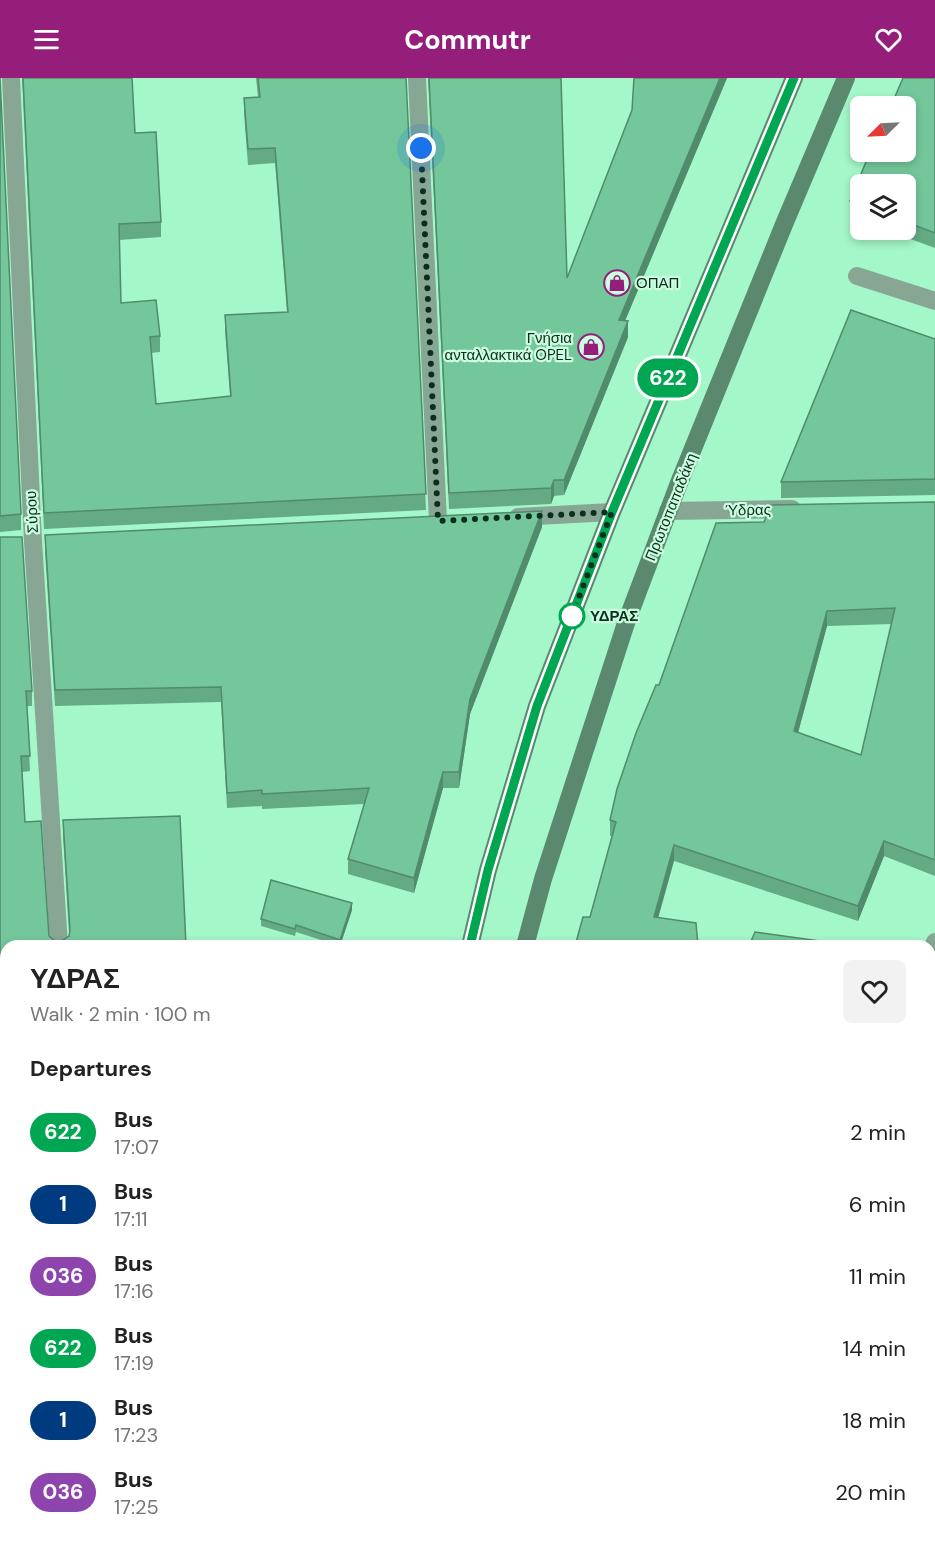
<!DOCTYPE html>
<meta charset="utf-8">
<style>
body{margin:0;font-family:"DM Sans",sans-serif;background:#f2f2f2;color:#222;height:100vh;display:flex;flex-direction:column;font-size:22px;white-space:nowrap}
*{box-sizing:border-box;margin:0}
p{font-size:20px;color:#767676}
.icon{flex:none;width:33px;height:33px;fill:none;stroke:currentColor;stroke-width:2;stroke-linecap:round;stroke-linejoin:round}
.map{position:relative;flex:1;overflow:hidden}
.panel{position:absolute;left:0px;top:862px;width:936px;height:602px;display:flex;flex-direction:column;background:#fff;border-radius:18px 18px 0 0;box-shadow:0 3px 9px #0003}
.panel>*{flex:none}
.badge{padding:0 12px;border-radius:20px;font-size:21px;line-height:39px}
.needle{width:39px;rotate:246deg}
.fabs{position:absolute;left:850px;top:18px;display:grid;gap:12px}
.fabs a{display:grid;place-items:center;width:66px;height:66px;border-radius:9px;background:#fff;box-shadow:0 3px 9px #0003;font-size:30px}
.you{position:absolute;width:30px;height:30px;margin:-15px;border:4px solid #fff;border-radius:50%;background:#1a73e8;box-shadow:0 0 0 9px #1a73e833}
.map>.badge{position:absolute;translate:-50% -50%;box-shadow:0 0 0 3px #fff}
h2{padding:0 30px;font-size:22px;line-height:54px}
.round{display:grid;place-items:center;flex:none;width:63px;height:63px;border-radius:9px;background:#f2f2f2}
.summary{display:flex;align-items:center;justify-content:space-between;height:102px;padding:0 30px}
h1{font-size:28px;font-weight:700;line-height:45px}
ul{padding:0;list-style:none}
li{display:flex;align-items:center;gap:18px;height:72px;padding:0 30px}
li div{flex:1}
li b{display:block;font-size:22px}
li em{font-style:normal}
li .badge{min-width:66px;font-weight:700;text-align:center}
header{display:flex;justify-content:space-between;align-items:center;height:78px;padding:0 30px;background:#941e7a;color:#fff;font-size:27px;font-weight:700}
.map>svg:first-child{display:block}
.lines{fill:none;stroke-linecap:round;stroke-linejoin:round}
.street{stroke:#87a694;stroke-width:18}
.secondary{stroke:#5a896f;stroke-width:18}
.wall{fill:#64ab84;fill-rule:evenodd}
.shaded-wall{fill:#518b6c}
.building{fill:#74c79a;stroke:#518b6c;stroke-width:1.5;fill-rule:evenodd}
.line-casing{stroke:#fff;stroke-width:14}
.line{stroke:#00a651;stroke-width:9}
.walk{stroke:#0b2f1e;stroke-width:6;stroke-dasharray:0 10.8}
.stop-dot{fill:#fff;stroke:#00a651;stroke-width:3}
.labels{text-anchor:middle;dominant-baseline:central;stroke-width:4.5;stroke-linejoin:round;paint-order:stroke}
.poi-label{font-size:15px;fill:#0b2f1e;stroke:#ccfde0;text-anchor:start}
.street-label{font-size:15px;fill:#0b2f1e;stroke:#ccfde0}
.stop-label{font-size:15px;font-weight:bold;fill:#0b2f1e;stroke:#ccfde0;text-anchor:start}
</style>
<header><svg class="icon" aria-label="menu" viewBox="0 0 24 24"><path d="M4 6h16M4 12h16M4 18h16"/></svg>Commutr<svg class="icon" aria-label="heart" viewBox="0 0 24 24"><path d="M12 20l-8-8c-3-5 5-10 8-4 3-6 11-1 8 4z"/></svg></header>
<div class="map">
<svg width="935" height="1463" viewBox="0 0 935 1463">
<rect width="100%" height="100%" fill="#a4f7c9"/>
<g class="lines">
<g class="street">
<path d="M11,0l22,463 26,405"/>
<path d="M417,0l21,443"/>
<path d="M857,198l78,25"/>
<path d="M668,433l124,-2"/>
<path d="M518,439l94,-5"/>
<path d="M930,877l5,-13"/>
<path d="M930,1025l5,2"/>
<path d="M930,1120l5,11"/>
<path d="M0,1451l6,3"/>
<path d="M17,1458l13,5"/>
<path d="M85,1458v5"/>
</g>
<g class="secondary">
<path d="M470,868l18,-76 49,-164 75,-194 182,-434"/>
<path d="M525,868l18,-67 83,-256 53,-140 106,-261 61,-144"/>
<path d="M308,1463l2,-5"/>
<path d="M361,1463l2,-5"/>
</g>
</g>
<g class="wall">
<path d="M0,0l21,436v16l-21,2z"/>
<path d="M22,0h110l3,55 26,89v15l-42,3 2,63 39,33v16l-9,1 5,51 74,-8 -5,-65v-16l62,-3 -12,-149 -27,2 -4,-51v-16l14,-1 -2,-19h150l20,432 -382,19z"/>
<path d="M428,0h133l6,200 65,-168 2,-32h93l-102,243 3,16 -64,158 -10,1 -3,8 -102,5z"/>
<path d="M903,0h32v170l-49,-18h20v-46h-45v36l-11,-4v-15l20,-49h36v-46h-15z"/>
<path d="M935,261v156l-154,3v-16z"/>
<path d="M935,424v374l-51,-20 -26,65 -184,-60 -84,56 22,-81h-2v-16l49,-135 105,-163zM892,546l-31,131 -63,-22 29,-107z"/>
<path d="M542,449l-72,187 -11,74h-16l-29,105 -66,-19v-15l16,-55 -102,5v-3l-35,2 -6,-106 -166,4 -10,-155v-16z"/>
<path d="M0,459l32,154v15h-5l3,65 -8,1 3,50 24,114 6,5 5,1 9,-6v-3l-6,-97v-16l123,126h-180v174l-6,1z"/>
<path d="M352,832l-12,36 -44,-14 -1,4 -34,-10v-7z"/>
<path d="M935,875v118l-5,-11v-103l3,1z"/>
<path d="M0,1047h6v357l-6,-2z"/>
<path d="M935,1084v26h-5v-19z"/>
<path d="M930,1124l3,3 2,-1v303l-5,-1z"/>
<path d="M615,1458h315l5,5h-316l-4,-2z"/>
</g>
<g class="shaded-wall">
<path d="M720,0h7l-108,257v-15z"/>
<path d="M628,243v16l-64,158v-15z"/>
<path d="M554,402v16l-3,8v-16z"/>
<path d="M542,433v16l-72,187 -11,74v-16l11,-73z"/>
<path d="M827,533v15l-33,121v-16z"/>
<path d="M443,694v16l-29,105v-15z"/>
<path d="M884,763v15l-26,65v-15z"/>
<path d="M674,767v16l-20,72v-16z"/>
<path d="M352,825v7l-12,36v-6z"/>
<path d="M515,1458h4l-2,5h-4z"/>
</g>
<g class="building">
<path d="M0,0l21,436 -21,2z"/>
<path d="M23,0h109l3,55 21,-1 5,90 -42,2 2,79 35,-3 4,36 -10,1 6,67 75,-8 -6,-81 63,-3 -13,-164 -27,1 -4,-51 16,-1 -2,-19h148l20,416 -382,19z"/>
<path d="M429,0h132l6,200 65,-168 2,-32h86l-101,242 9,1 -64,159h-10l-3,8 -102,5z"/>
<path d="M903,0h32v155l-29,-11v-38h-45v21l-11,-4 20,-49h36v-46h-15z"/>
<path d="M851,232l84,29v140l-154,3z"/>
<path d="M935,424v358l-51,-19 -26,65 -184,-61 -20,72 42,6 2,23h-123l8,-29h7l26,-95 -6,-2 7,-31 19,-56 20,-48h3l57,-162 48,-1 7,-17zM895,530l-34,147 -67,-24 33,-120z"/>
<path d="M542,433l-72,188 -11,73h-16l-29,106 -66,-19 21,-71 -107,6v-4l-35,3 -6,-106 -166,3 -10,-155z"/>
<path d="M0,459h22l10,154h-6l4,65h-9l4,66 16,-1 8,115 6,5 5,1 9,-6 1,-6 -7,-110 117,-4 6,130h-180v118h-1l1,40 -6,1z"/>
<path d="M271,802l81,23 -12,37 -44,-15 -1,4 -34,-10z"/>
<path d="M755,854l101,14h-107z"/>
<path d="M934,875h1v103l-5,-11v-88l3,1z"/>
<path d="M0,1047h6v342l-6,-2z"/>
<path d="M935,1084v11l-5,-1v-3z"/>
<path d="M930,1124l3,3 2,-1v288l-5,-1z"/>
<path d="M930,1435l5,1v27h-300v-1l-10,-4h305z"/>
<path d="M416,1458h99l-2,5h-98z"/>
</g>
<g class="lines">
<g class="line-casing">
<path id="line" d="M470,868l18,-76 49,-164 75,-194 182,-434"/>
</g>
<use href="#line" class="line"/>
<path class="walk" d="M421,70l17,373 174,-9 -42,108 2,-4"/>
</g>
<defs>
<g id="shop-ring" transform="scale(1.35)"><circle r="9.5" fill="#ccfde0" stroke="#941e7a" stroke-width="1.5"/><path d="M-5-2.5h2.3a2.7 3.5 0 0 1 5.4 0H5L5.5 6h-11ZM-1.5-2.5h3a1.5 2.3 0 0 0-3 0Z" fill="#941e7a"/></g>
</defs>
<g fill-rule="evenodd">
<use href="#shop-ring" x="617" y="205"/>
<use href="#shop-ring" x="591" y="269"/>
</g>
<circle class="stop-dot" cx="572" cy="538" r="12"/>
<g class="labels">
<g class="poi-label">
<text x="636" y="205">ΟΠΑΠ</text>
<text x="572" y="260" text-anchor="end">Γνήσια<tspan x="572" dy="17">ανταλλακτικά OPEL</tspan></text>
</g>
<g class="street-label">
<text transform="translate(671 429) rotate(-68)">Πρωτοπαπαδάκη</text>
<text transform="translate(748 432) rotate(-1)">Ύδρας</text>
<text transform="translate(32 434) rotate(-93)">Σύρου</text>
</g>
<g class="stop-label">
<text x="590" y="538">ΥΔΡΑΣ</text>
</g>
</g>
</svg>
<div class="fabs">
<a><svg class="needle" viewBox="-14 -14 28 28"><path d="M0-13l5 13h-10z" fill="#e53935"/><path d="M0 13l5-13h-10z" fill="#767676"/></svg></a>
<a><svg class="icon" aria-label="layers" viewBox="0 0 24 24"><path d="M12 4l9 5-9 5-9-5zM3 14l9 5 9-5"/></svg></a>
</div>
<div class="you" style="left:421px;top:70px"></div>
<b class="badge" style="left:668px;top:300px;background:#00a651;color:#fff">622</b>
<section class="panel">
<div class="summary"><div><h1>ΥΔΡΑΣ</h1><p>Walk · 2 min · 100 m</p></div><a class="round"><svg class="icon" aria-label="heart" viewBox="0 0 24 24"><path d="M12 20l-8-8c-3-5 5-10 8-4 3-6 11-1 8 4z"/></svg></a></div>
<h2>Departures</h2>
<ul>
<li><span class="badge" style="background:#00a651;color:#fff">622</span><div><b>Bus</b><p>17:07</p></div><em>2 min</em></li>
<li><span class="badge" style="background:#003b80;color:#fff">1</span><div><b>Bus</b><p>17:11</p></div><em>6 min</em></li>
<li><span class="badge" style="background:#8e44ad;color:#fff">036</span><div><b>Bus</b><p>17:16</p></div><em>11 min</em></li>
<li><span class="badge" style="background:#00a651;color:#fff">622</span><div><b>Bus</b><p>17:19</p></div><em>14 min</em></li>
<li><span class="badge" style="background:#003b80;color:#fff">1</span><div><b>Bus</b><p>17:23</p></div><em>18 min</em></li>
<li><span class="badge" style="background:#8e44ad;color:#fff">036</span><div><b>Bus</b><p>17:25</p></div><em>20 min</em></li>
</ul>
</section>
</div>
